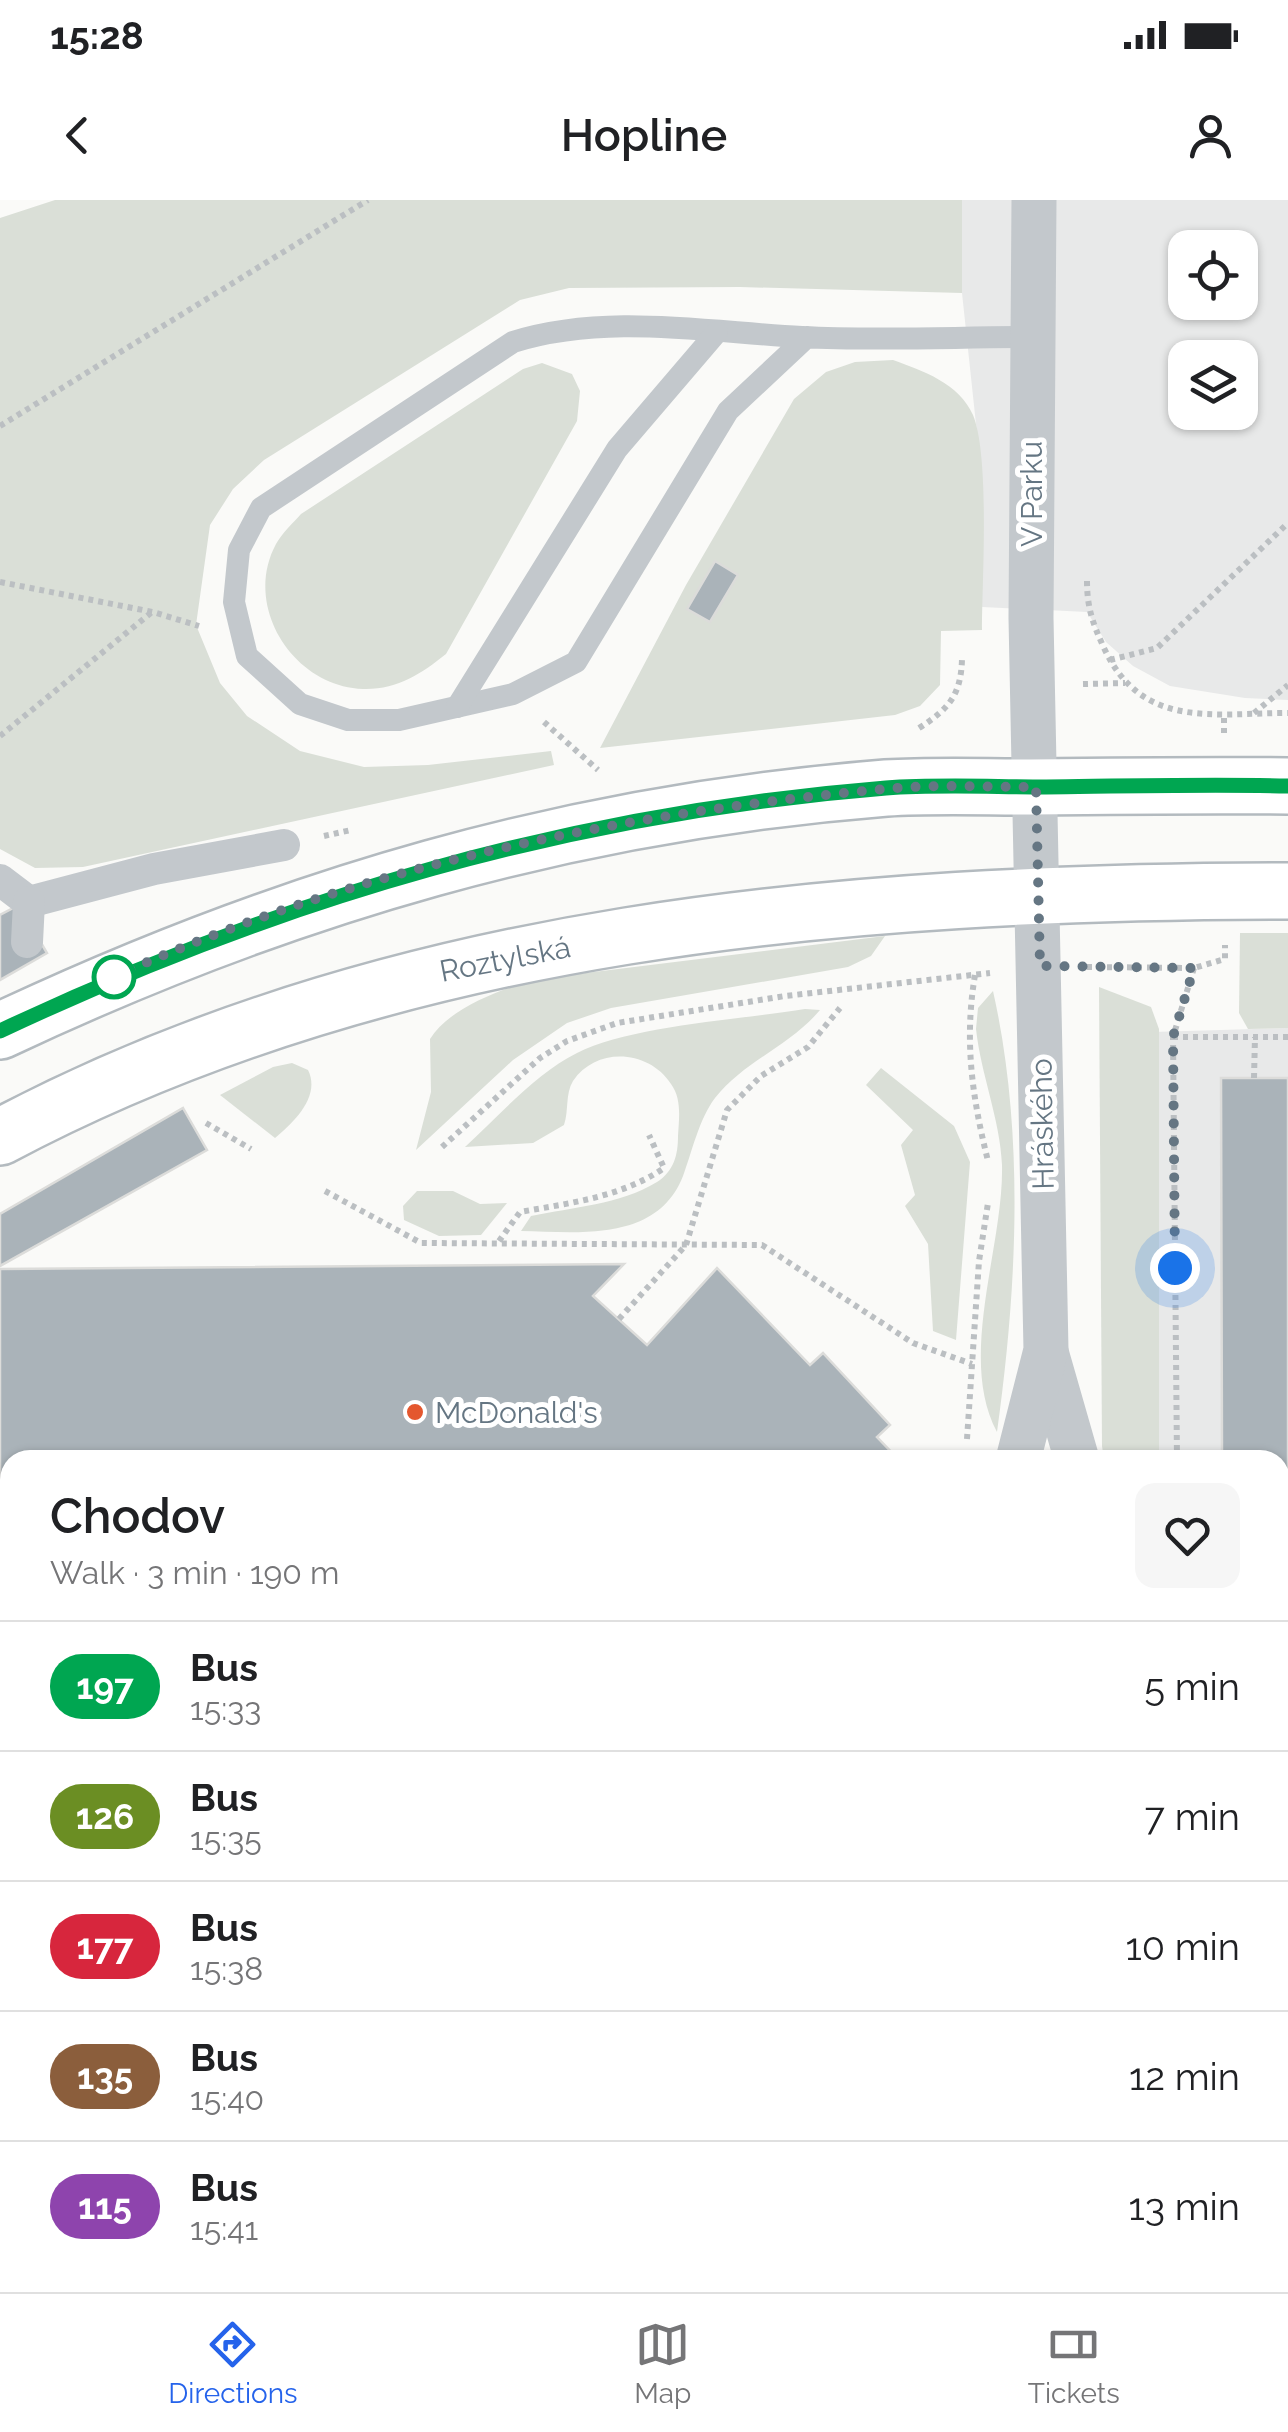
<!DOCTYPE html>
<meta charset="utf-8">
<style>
body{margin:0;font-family:Raleway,sans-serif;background:#f6f6f6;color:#202124;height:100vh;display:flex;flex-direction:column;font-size:38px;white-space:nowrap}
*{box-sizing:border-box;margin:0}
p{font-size:32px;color:#757577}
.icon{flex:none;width:55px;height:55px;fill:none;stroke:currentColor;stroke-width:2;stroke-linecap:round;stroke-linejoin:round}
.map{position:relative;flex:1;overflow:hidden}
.details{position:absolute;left:0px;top:1250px;width:1290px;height:842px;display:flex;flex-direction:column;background:#fff;border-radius:30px 30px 0 0;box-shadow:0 2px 8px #0004}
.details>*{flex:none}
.badge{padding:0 20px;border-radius:32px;font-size:35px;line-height:65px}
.controls{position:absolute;left:1168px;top:30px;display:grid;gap:20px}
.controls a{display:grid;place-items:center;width:90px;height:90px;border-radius:20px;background:#fff;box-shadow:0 2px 8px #0004;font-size:50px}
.you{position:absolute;width:50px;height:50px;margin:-25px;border:8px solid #fff;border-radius:50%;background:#1a73e8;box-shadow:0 0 0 15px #1a73e833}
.map>.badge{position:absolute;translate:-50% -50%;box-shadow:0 0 0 5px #fff}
.round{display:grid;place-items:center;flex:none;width:105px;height:105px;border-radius:20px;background:#f6f6f6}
.summary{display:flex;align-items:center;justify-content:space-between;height:170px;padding:0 50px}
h1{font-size:48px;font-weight:600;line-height:75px}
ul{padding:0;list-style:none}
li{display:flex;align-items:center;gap:30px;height:130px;padding:0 50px;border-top:2px solid #e0e0e0}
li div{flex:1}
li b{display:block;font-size:38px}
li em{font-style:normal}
li .badge{min-width:110px;font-weight:700;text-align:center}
.status{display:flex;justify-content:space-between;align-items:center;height:70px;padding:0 50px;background:#fff;direction:ltr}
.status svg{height:28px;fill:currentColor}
header{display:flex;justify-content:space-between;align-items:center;height:130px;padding:0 50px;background:#fff;font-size:45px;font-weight:600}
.menu{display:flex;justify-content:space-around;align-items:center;height:140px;border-top:2px solid #e0e0e0;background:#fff;font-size:28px;color:#757577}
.menu a{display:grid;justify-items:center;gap:5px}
.menu .selected{color:#2563eb}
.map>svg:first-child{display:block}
.built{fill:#e8e9e9;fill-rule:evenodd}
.green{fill:#dadfd7;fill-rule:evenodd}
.building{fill:#aab3b9;stroke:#dcdcda;stroke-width:2.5}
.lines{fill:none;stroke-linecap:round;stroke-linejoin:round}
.secondary-casing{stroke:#b3babf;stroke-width:60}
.path{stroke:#bbbfc2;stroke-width:6;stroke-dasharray:5 5;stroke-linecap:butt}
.service{stroke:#c3c8cc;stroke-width:22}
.pedestrian{stroke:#c3c8cc;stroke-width:32}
.minor{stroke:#c3c8cc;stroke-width:45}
.secondary{stroke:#fff;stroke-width:55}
.line-casing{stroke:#fff;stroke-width:22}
.line{stroke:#00a651;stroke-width:15}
.walk{stroke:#657683;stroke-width:10;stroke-dasharray:0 18}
.stop-dot{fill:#fff;stroke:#00a651;stroke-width:5}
.poi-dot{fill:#e4572e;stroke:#fff;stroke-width:4}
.labels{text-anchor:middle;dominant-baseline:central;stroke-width:10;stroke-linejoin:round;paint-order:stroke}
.street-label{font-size:30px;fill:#657683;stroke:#fff}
.poi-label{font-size:30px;fill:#657683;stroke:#fff;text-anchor:start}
</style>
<div class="status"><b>15:28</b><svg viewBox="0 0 49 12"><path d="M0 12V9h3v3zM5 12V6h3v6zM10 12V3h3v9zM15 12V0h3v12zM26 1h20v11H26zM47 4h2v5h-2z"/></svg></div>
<header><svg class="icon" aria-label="back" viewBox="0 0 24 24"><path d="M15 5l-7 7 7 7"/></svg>Hopline<svg class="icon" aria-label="person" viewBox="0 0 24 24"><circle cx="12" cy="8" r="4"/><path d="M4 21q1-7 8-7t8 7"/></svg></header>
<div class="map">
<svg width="1288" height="2092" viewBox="0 0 1288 2092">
<rect width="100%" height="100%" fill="#fafaf8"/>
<g class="built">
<path d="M962,0h326v500l-43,-2 -75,-12 -37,-20 -27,-24 -19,-30 -105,-5 -1,-136 -19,-178zM1185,48h55v54h-55zM1185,158h55v54h-55z"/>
<path d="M1288,828v1168h-8v-736h-122l-6,-428z"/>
</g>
<g class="green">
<path d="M55,0h907v93l-222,-6 -171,1 -49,12 -256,160 -31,29 -23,36 -14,100 24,58 27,33 53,35 64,16 64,-2 123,-14 3,14 -471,102 -48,1 -35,-19v-631z"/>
<path d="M893,160c30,11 66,23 80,55 17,42 9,166 9,215l-41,1 -1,54 -20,21 -25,9 -295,33 86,-163 108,-186 32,-27 29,-10zM738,375l-28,47 -22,-14z"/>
<path d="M542,163l30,11 8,17 -3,30 -131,233c-25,20 -49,36 -83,35 -69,-2 -121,-82 -87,-145 6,-11 17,-21 25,-30l222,-145z"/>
<path d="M1240,733h48v95l-40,1 -9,-16z"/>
<path d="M885,736l-14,20 -23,11 -237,41 -44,15 -54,37 -97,90 15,-58 -1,-53c20,-32 72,-50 107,-60z"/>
<path d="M1099,787l52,20 8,22v431h-55l-2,-14z"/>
<path d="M993,791c32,142 24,298 4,441 -40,-75 7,-186 5,-267 -2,-46 -21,-90 -26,-136l2,-21z"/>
<path d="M805,809l15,1c-30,36 -76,51 -105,88 -16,21 -23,54 -32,78 -26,67 -106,56 -162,55l10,-15c42,-9 88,-11 126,-34 17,-11 21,-27 21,-46 1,-18 4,-37 -7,-52 -22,-34 -74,-38 -98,-3 -8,13 -4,30 -9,44l-31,18 -68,4c35,-32 70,-73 112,-94 53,-27 167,-34 228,-44z"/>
<path d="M292,863l16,7c13,26 -14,52 -33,68l-55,-43 53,-28z"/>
<path d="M881,868l73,58 16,36 -14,178 -23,-9 -5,-87 -23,-38 10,-11 -14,-50 12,-15 -47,-45z"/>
<path d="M417,991h36l27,13 27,-1 -26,32 -42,1 -35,-16 -1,-14z"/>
<path d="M1280,1996h8v96h-117v-9l109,-1z"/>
</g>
<g class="building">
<path d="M715,361l23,14 -28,47 -23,-13z"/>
<path d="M19,705l28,48 -47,27v-65z"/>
<path d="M1221,878h67v465l-8,1v-84h-58z"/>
<path d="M183,908l24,42 -207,116v-52z"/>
<path d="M624,1064l-31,32 54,49 70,-77 93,97 13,-12 67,72 -13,12 22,23h-889v822h937v10h-947v-1023z"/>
<rect x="1280" y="1492" width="8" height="431"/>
</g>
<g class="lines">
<g class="secondary-casing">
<g id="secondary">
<path d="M0,831c286,-135 570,-218 886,-243 48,-3 97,-1 144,-1 86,-1 172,-2 258,-1"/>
<path d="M0,937c393,-209 850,-245 1288,-246"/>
</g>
</g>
<g class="path">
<path d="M0,226l368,-226"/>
<path d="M1087,381c0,27 6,43 17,67 38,82 109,65 184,65"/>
<path d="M0,382l153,30 46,14"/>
<path d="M1110,460l47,-12 131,-125"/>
<path d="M1083,484l42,-1"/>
<path d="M1254,513l34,-28"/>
<path d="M544,522l54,48"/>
<path d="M919,528c30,-19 42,-33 43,-69"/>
<path d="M1224,533v-19"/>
<path d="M0,536l152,-124"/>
<path d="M324,636l27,-6"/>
<path d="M1087,767l107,1 31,-9v-14"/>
<path d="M975,775c-11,65 -3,122 13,186"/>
<path d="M1173,837h115"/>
<path d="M1254,878l1,-41"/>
<path d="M206,923l45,26"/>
<path d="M442,947l98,-89 27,-17 50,-18 168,-27 205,-23"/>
<path d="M325,991l96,52 341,2 151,98 59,21"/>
<path d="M499,1041l21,-29c50,-9 102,-15 144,-44l-15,-33"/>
<path d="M619,1119l67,-74 41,-135 34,-34 47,-29 32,-39"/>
<path d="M967,1239l12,-178 9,-58"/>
<path d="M1177,1260l-4,-423 21,-69"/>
<path d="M1280,1971h8"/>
<path d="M1280,2054l8,9"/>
<path d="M1144,2082v10"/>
<path d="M599,2092l7,-10"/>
</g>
<g class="service">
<path d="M807,137l-79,74 -152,251 -63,32 -114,26h-51l-48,-16 -53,-48 -13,-54 5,-52 22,-42 252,-166c93,-29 193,-10 289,-5 76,4 153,0 230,0"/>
<path d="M457,507l160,-258 100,-117"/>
<path d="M1281,1347l1,71"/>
<path d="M0,1795l10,21"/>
<path d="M140,2082l4,10"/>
</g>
<g class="pedestrian">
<path d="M0,680l29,22 125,-33 130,-24"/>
<path d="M27,742l2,-40"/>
</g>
<g class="minor">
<path d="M1046,1152l31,108"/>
<path d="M1018,1260l28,-110 -15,-732 3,-418"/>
<path d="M1280,1418h8"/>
</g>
<use href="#secondary" class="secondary"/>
</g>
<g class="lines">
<g class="line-casing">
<path id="line" d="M0,831c284,-134 573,-218 886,-243 53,-4 107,-1 160,-1 80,-1 161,-3 242,-1"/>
</g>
<use href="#line" class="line"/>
<path class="walk" d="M114,777c240,-110 509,-164 771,-188 50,-5 101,-2 151,-2l4,179 154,2 -21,69 2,231"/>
</g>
<circle class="stop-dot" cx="114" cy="777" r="20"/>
<circle class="poi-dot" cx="415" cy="1212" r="10"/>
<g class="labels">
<g class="street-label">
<text transform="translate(1031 294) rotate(-90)">V Parku</text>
<text transform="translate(505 759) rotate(-11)">Roztylská</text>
<text transform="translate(1042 924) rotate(-91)">Hráského</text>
</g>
<g class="poi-label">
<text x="435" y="1212">McDonald's</text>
</g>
</g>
</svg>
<div class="controls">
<a><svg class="icon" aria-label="locate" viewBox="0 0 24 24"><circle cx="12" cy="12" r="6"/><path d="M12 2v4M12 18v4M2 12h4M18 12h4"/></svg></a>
<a><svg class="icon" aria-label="layers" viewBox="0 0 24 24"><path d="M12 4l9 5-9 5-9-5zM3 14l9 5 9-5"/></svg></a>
</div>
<div class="you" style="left:1175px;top:1068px"></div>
<section class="details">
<div class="summary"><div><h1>Chodov</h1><p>Walk · 3 min · 190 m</p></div><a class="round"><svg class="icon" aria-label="heart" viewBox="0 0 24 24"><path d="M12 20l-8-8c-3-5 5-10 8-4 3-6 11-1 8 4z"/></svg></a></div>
<ul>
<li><span class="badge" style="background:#00a651;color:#fff">197</span><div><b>Bus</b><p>15:33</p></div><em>5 min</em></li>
<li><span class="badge" style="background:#6b8e23;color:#fff">126</span><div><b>Bus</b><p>15:35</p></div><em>7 min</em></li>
<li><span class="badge" style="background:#d7263d;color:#fff">177</span><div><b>Bus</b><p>15:38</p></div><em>10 min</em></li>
<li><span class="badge" style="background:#8b5e3c;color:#fff">135</span><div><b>Bus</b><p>15:40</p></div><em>12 min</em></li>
<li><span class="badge" style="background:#8e44ad;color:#fff">115</span><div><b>Bus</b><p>15:41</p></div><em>13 min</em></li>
</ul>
</section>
</div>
<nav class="menu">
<a class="selected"><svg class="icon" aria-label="directions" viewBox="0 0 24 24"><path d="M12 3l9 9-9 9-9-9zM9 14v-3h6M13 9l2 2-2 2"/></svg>Directions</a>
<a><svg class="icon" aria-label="map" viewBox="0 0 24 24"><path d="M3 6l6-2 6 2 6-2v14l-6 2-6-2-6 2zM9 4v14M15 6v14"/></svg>Map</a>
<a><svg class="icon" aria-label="tickets" viewBox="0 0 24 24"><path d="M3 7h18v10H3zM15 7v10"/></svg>Tickets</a>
</nav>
